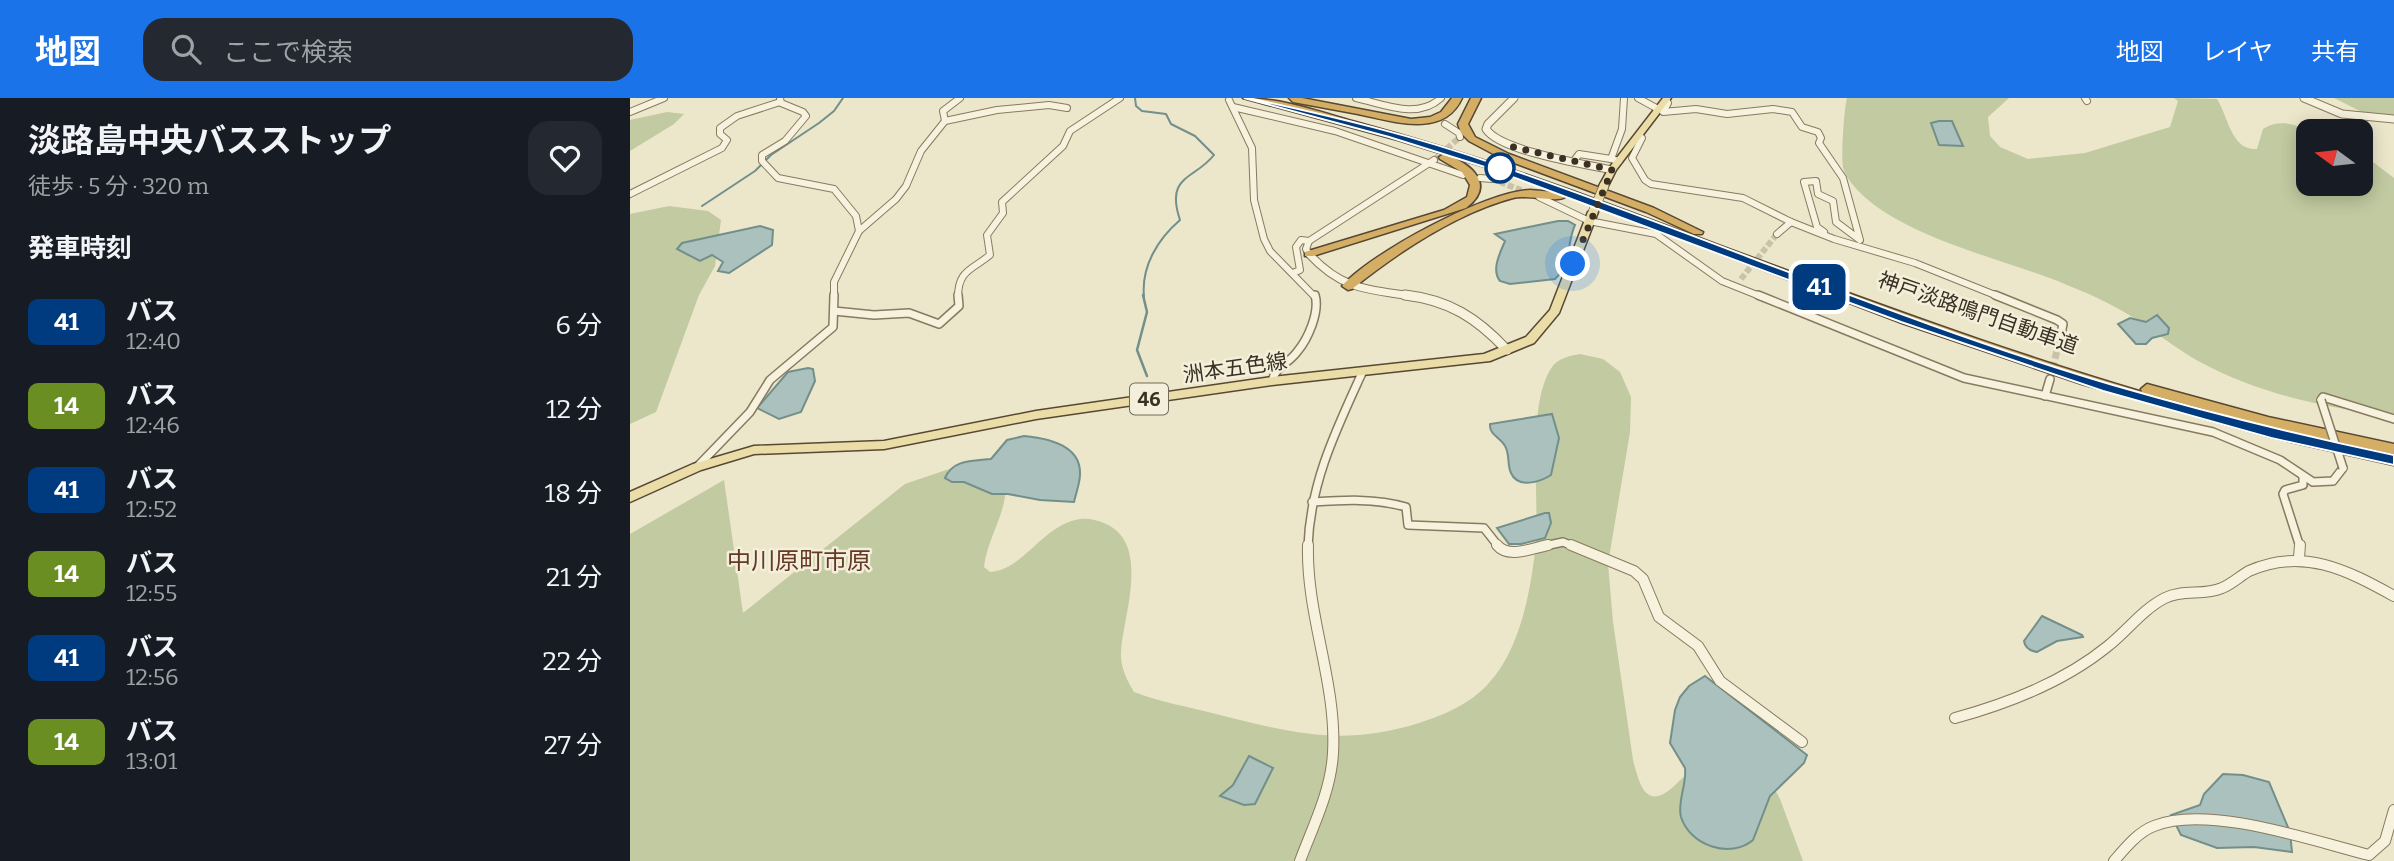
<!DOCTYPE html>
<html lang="ja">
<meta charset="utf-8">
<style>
body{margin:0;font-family:Bitter,"Noto Sans JP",serif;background:#242831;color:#f1f3f6;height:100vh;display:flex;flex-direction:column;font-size:26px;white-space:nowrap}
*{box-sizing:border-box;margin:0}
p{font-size:23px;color:#9ea1a6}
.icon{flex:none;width:38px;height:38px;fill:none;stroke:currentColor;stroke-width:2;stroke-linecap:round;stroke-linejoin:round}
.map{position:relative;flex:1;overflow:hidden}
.panel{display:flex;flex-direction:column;background:#171b24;width:630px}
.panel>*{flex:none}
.badge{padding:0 14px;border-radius:10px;font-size:24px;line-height:46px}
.needle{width:46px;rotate:285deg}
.fabs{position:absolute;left:1666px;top:21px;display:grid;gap:14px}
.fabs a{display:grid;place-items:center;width:77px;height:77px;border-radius:14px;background:#171b24;box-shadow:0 4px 18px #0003;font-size:35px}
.you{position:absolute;width:35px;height:35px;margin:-18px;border:5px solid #fff;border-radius:50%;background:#1a73e8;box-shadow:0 0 0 10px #1a73e833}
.map>.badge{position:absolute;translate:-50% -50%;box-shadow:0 0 0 4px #fff}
h2{padding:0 28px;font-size:26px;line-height:63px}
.round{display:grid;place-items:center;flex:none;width:74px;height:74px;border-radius:21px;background:#242831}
.headline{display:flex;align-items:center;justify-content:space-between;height:119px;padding:0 28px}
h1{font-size:33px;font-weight:700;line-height:52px}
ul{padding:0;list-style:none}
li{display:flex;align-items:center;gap:21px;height:84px;padding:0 28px}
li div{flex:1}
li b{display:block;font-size:26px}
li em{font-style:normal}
li .badge{min-width:77px;font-weight:700;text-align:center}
header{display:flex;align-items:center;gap:42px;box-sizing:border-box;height:98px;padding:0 35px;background:#1a73e8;color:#fff}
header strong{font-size:33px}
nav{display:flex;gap:38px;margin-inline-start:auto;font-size:24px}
.search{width:490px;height:63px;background:#242831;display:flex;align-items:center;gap:18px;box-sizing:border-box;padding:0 24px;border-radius:21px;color:#9ea1a6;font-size:26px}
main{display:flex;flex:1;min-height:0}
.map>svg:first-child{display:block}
.green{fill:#c1caa0}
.water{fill:#abc1bd;stroke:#728f8b;stroke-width:2}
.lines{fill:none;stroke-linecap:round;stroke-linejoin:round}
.stream-far1{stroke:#728f8b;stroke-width:2}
.stream{stroke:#728f8b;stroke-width:2.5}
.minor-tunnel-far1{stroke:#c8c2a9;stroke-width:6;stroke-dasharray:6 2.5;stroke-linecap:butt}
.minor-tunnel{stroke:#c8c2a9;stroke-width:7;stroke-dasharray:7 3.5;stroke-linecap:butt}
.minor-far2-casing{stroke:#887a60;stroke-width:8}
.minor-far1-casing{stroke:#887a60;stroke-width:10}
.minor-casing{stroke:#887a60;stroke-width:12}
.tertiary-far1-casing{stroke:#887a60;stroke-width:9}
.tertiary-casing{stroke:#887a60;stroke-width:11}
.primary-casing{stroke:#574834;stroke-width:3}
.motorway-casing{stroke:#574834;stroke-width:3}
.minor-far2{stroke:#f7f2de;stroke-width:6}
.minor-far1{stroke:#f7f2de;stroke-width:7}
.minor{stroke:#f7f2de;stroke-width:10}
.tertiary-far1{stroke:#f7f2de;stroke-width:7}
.tertiary{stroke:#f7f2de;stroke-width:9}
.primary{fill:#ebdda7;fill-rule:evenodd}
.motorway{fill:#d3ae64;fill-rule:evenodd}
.minor-bridge-casing{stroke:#887a60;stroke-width:10;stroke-linecap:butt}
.primary-bridge-casing{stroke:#574834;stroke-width:10;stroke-linecap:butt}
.minor-bridge{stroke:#f7f2de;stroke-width:7}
.primary-bridge{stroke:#ebdda7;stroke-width:9}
.line{fill:#003b80;stroke:#fff;stroke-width:2}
.walk{stroke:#3a3023;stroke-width:7;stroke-dasharray:0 12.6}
.stop-dot{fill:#fff;stroke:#003b80;stroke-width:3.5}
.labels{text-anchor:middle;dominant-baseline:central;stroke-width:5;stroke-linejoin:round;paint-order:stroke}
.shield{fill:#f4efdb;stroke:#72695a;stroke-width:2}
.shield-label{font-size:19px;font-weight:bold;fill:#3a3023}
.street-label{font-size:21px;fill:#3a3023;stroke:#f4efdb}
.quarter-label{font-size:24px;fill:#643925;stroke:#f4efdb}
</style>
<header>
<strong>地図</strong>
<div class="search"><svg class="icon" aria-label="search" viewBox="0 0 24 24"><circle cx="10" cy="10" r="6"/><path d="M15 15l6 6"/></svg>ここで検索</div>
<nav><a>地図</a><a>レイヤ</a><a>共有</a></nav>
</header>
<main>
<section class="panel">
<div class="headline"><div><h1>淡路島中央バスストップ</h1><p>徒歩 · 5 分 · 320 m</p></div><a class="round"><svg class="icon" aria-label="heart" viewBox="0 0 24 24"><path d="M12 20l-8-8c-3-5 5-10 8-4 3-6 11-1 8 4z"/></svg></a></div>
<h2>発車時刻</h2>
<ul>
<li><span class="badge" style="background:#003b80;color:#fff">41</span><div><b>バス</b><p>12:40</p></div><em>6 分</em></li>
<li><span class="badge" style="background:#6b8e23;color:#fff">14</span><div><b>バス</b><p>12:46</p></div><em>12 分</em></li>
<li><span class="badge" style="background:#003b80;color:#fff">41</span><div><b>バス</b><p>12:52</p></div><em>18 分</em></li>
<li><span class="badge" style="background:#6b8e23;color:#fff">14</span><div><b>バス</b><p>12:55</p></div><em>21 分</em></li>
<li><span class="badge" style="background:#003b80;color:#fff">41</span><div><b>バス</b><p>12:56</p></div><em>22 分</em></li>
<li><span class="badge" style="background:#6b8e23;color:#fff">14</span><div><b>バス</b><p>13:01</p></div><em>27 分</em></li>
</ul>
</section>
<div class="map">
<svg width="1764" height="763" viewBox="0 0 1764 763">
<rect width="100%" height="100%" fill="#ece6cb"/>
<g class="green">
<path d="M1217,0h162l-21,19 2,19 10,11 28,12 57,-6 85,-26 8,-26 -4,-3 43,1c11,17 14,52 40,50l6,-20c16,-10 31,-5 47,2l-2,53h53v-31l33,25v237c-64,-5 -137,-22 -194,-53 -20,-11 -38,-25 -57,-38 -23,-16 -50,-29 -76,-39 -61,-26 -171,-48 -214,-100 -4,-5 -9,-12 -10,-18 -2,-9 1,-59 4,-69z"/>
<path d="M1704,0h60v19l-28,-3z"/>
<path d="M37,14l17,2 -10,10 -44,27v-31z"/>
<path d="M39,108l39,5 13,9 -6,46 -16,29 -43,117 -26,12v-210z"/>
<path d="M950,256l23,5 17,13 11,25 -1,35 -22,132 5,58 20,138c6,22 12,51 39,28 5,-4 11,-12 17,-14 9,-4 62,-2 76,-3l15,28 23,62h-1173v-327l94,-54 19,133 162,-129 47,-16h24l30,19c-1,29 -19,52 -22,80l6,5c34,-2 52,-47 90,-53 8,-1 18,1 26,5 45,20 17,92 15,128 -1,15 6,28 13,40 26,10 55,15 82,22 75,19 126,33 203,9 25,-8 51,-19 69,-39 31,-33 42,-89 47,-133 6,-48 -10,-144 17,-184 6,-9 18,-11 28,-13z"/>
</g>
<g class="water">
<path d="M1309,23h13l11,25 -24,-1 -8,-22z"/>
<path d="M928,123h10l7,4c-8,17 -4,40 -20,54l-45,5 -10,-3c-9,-11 0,-28 5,-40l-10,-7z"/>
<path d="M130,128l13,4 -1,15 -43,28 -11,-2 5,-9 -11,-7 -12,6 -23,-12 5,-6z"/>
<path d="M1527,217l12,13 -1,6 -16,4 -6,6h-10l-18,-20 12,-6 16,4z"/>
<path d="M178,270l5,1 2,12 -14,31 -22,7 -22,-11 31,-36z"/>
<path d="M922,316l7,24 -8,37c-11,7 -33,14 -40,-2 -4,-8 -1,-19 -6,-27 -5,-9 -16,-11 -15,-22z"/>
<path d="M394,338c22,2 57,9 56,38 0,9 -4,19 -6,28l-34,-2 -32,-6h-16l-28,-12h-12l-7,-4c8,-19 28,-17 46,-19l16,-19z"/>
<path d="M915,415h4l2,10 -6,15 -24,6h-12l-12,-16z"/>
<path d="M1412,518l40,19 1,2 -26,4 -20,11c-6,-1 -12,-4 -13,-11z"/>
<path d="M1075,578l102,79 -3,8 -34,33 -17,44c-22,19 -63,6 -72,-23 -4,-15 6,-33 4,-49l-15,-25 5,-33 5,-13 9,-11z"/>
<path d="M619,658l24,12 -18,36 -11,1 -24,-9 13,-11z"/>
<path d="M1593,676l20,1 26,7 21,50 2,20 -38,-5 -37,1 -36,-13 -10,-20 29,-10 4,-11z"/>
</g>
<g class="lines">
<g class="stream-far1">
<path d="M505,0l1,8 6,5 24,3 5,10 24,12 19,19c-20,25 -49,20 -34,65 -22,19 -39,46 -36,77"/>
<path d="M72,108l53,-35 16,-16 48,-32 15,-12 9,-13"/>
</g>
<path class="stream" d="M513,197l4,17 -10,38 10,26"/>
<g class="minor-tunnel-far1">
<path d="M804,62l26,-23"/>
<path d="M862,81l39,15"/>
<path d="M1111,181l36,-45"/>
</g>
<path class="minor-tunnel" d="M1420,281l11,-45"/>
<g class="minor-far2-casing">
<g id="minor-far2">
<path d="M150,0l1,5 22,9 3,4 -21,25 -23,14v6l16,17 56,11 22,27 3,15"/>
<path d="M726,0c28,6 61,22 85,0"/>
<path d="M1008,0l20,11"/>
<path d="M1455,0l2,3"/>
<path d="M599,2l23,48 2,52 10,39 6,12 45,46"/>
<path d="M1036,2l2,3 -5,9 33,-3 31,5 46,-5 19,3 10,15 16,5 3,6 -2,5 24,35 17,62 -24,-18 -3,-21 -15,-7 -2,-13 -12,1 13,45 7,5"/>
<path d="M603,9l102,24 128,44"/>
<path d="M0,14l34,-14"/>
<path d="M315,23l-2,-10 17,-13"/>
<path d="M815,26l14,9 1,4"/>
<path d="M1009,37l3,3 -10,20 13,22 6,4 92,14 48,24 43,17 81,24 85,34"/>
<path d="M989,63l-8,-2 11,-30 2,-31"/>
<path d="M943,64l6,-8 32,5"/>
<path d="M850,80l12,1"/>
<path d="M0,96l92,-46 5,-8 -7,-6v-6l17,-12 43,-14"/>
<path d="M909,99l50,24 67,13 66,47 40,16"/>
<path d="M1147,136l14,-12"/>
<path d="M679,156l-3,-5 3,-8 125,-81"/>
<path d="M663,175l7,-3 -4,-23 5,-7 8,1"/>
<path d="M204,199v-15l25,-51 37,-32 10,-13 15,-35 24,-30 52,-11 52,-5 18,3"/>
<path d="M328,199c0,-27 14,-27 32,-42l-3,-20 16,-22 -1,-11 61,-56 7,-15 50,-33"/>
</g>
</g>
<g class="minor-far1-casing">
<g id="minor-far1">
<path d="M1128,197l206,83 249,54 67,28 33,22 20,-1 10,-13"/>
<path d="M1365,197l62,25 6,4 -2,10"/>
<path d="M204,213l40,4 35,-2 30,11 20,-18 -1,-11"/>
<path d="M642,283c4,-15 16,-17 25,-29 11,-13 23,-40 18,-57"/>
<path d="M1415,298l5,-17"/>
<path d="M1691,302l2,-3 71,22"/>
<path d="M67,369l53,-55 20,-32 63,-53 1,-32"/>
<path d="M682,404c32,-2 63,-4 94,5l2,18 76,3 15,19"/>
<path d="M678,449c2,-64 28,-117 54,-174"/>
<path d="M910,449l23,-5 12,5"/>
<path d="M1670,449l-17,-53 2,-4 18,-5v-8"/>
</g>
</g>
<g class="minor-casing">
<g id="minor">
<path d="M867,447c11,14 36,3 51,0"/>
<path d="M941,447l63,26 9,8 16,38 39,29 22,35 82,61"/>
<path d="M1669,459l1,-12"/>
<path d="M1325,620c55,-15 109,-36 153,-72 19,-15 35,-37 57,-48 18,-9 39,-2 57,-10 10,-4 18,-12 27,-17 54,-24 98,-1 145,25"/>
<path d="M670,763c13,-35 31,-70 33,-108 4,-70 -27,-138 -25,-208"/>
<path d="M1484,763c11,-13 24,-29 40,-35 54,-22 159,15 215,29l16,-14 9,-31"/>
</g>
</g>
<g class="tertiary-far1-casing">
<g id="tertiary-far1">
<path d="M884,0l-26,26 -2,5c14,22 98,35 126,41"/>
<path d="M1674,0l38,16 52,5"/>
<path d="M679,156c35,38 61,35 109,43"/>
</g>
</g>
<g class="tertiary-casing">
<path id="tertiary" d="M775,197c44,5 72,23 102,55"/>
</g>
<g class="primary-casing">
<g id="primary">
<path d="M1033,0h8l-55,72 -9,18h-6l-2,-2 10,-18z"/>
<path d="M963,111l5,3 -39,101 -25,30 -44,18 -218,24 -236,34 -152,30 -130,5 -53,16 -71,32v-10l63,-28 61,-18 130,-5 152,-30 236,-34 212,-23 42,-17 24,-27 38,-98z"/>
</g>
</g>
<g class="motorway-casing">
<g id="motorway">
<path d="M613,0c37,0 74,13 109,23 92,25 183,55 272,89 206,76 410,156 623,211l-105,-29 -1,-3 6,-5 121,33 126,27v10l-108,-23 108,24v10l-124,-28 -188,-53 -180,-61 -309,-118 -104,-37 -91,-28z"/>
<path d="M659,0h13l109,21 19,-2 11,-5 11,-14h10c-18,41 -71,23 -104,16 -22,-4 -43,-8 -65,-12z"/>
<path d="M841,0h10l-13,26 7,13 34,17 145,54 49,24 -1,2h-8l-48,-22 -145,-54 -32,-17 -8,-8 -3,-9z"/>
<path d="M814,56c27,9 53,31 22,54l-153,48h-8v-4l139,-42 23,-13 3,-12 -8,-13 -22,-13 -1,-2z"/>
<path d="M900,92l24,2 11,5c-8,6 -38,-3 -52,1 -56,15 -116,55 -161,91l-4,1 -6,-4c29,-33 144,-95 188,-96z"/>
</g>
</g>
<use href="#minor-far2" class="minor-far2"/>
<use href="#minor-far1" class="minor-far1"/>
<use href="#minor" class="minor"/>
<use href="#tertiary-far1" class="tertiary-far1"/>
<use href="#tertiary" class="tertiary"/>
<use href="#primary" class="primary"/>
<use href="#motorway" class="motorway"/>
<g class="minor-bridge-casing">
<path id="minor-bridge" d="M1691,302l22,68"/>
</g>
<g class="primary-bridge-casing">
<path id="primary-bridge" d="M963,114l11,-26"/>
</g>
<use href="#minor-bridge" class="minor-bridge"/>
<use href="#primary-bridge" class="primary-bridge"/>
</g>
<path class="line" d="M614,0h4c84,18 168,38 250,67 206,70 406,158 615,220 93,27 186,50 281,70v10l-123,-27 -168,-47 -202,-69 -410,-153 -102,-32z"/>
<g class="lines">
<path class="walk" d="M870,70l13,-21 99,23 -39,94"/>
</g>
<circle class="stop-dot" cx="870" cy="70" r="14"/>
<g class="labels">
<rect class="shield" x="500" y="285.5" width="38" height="31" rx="5"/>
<g class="shield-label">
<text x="519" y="301">46</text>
</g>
<g class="street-label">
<text transform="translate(1348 215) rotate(19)">神戸淡路鳴門自動車道</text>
<text transform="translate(605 270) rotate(-8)">洲本五色線</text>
</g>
<g class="quarter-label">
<text x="169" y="463">中川原町市原</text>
</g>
</g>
</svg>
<div class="fabs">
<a><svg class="needle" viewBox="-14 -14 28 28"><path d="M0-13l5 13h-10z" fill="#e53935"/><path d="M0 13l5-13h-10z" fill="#9ea1a6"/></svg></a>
</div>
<div class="you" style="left:943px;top:166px"></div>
<b class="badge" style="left:1189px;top:189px;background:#003b80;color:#fff">41</b>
</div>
</main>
